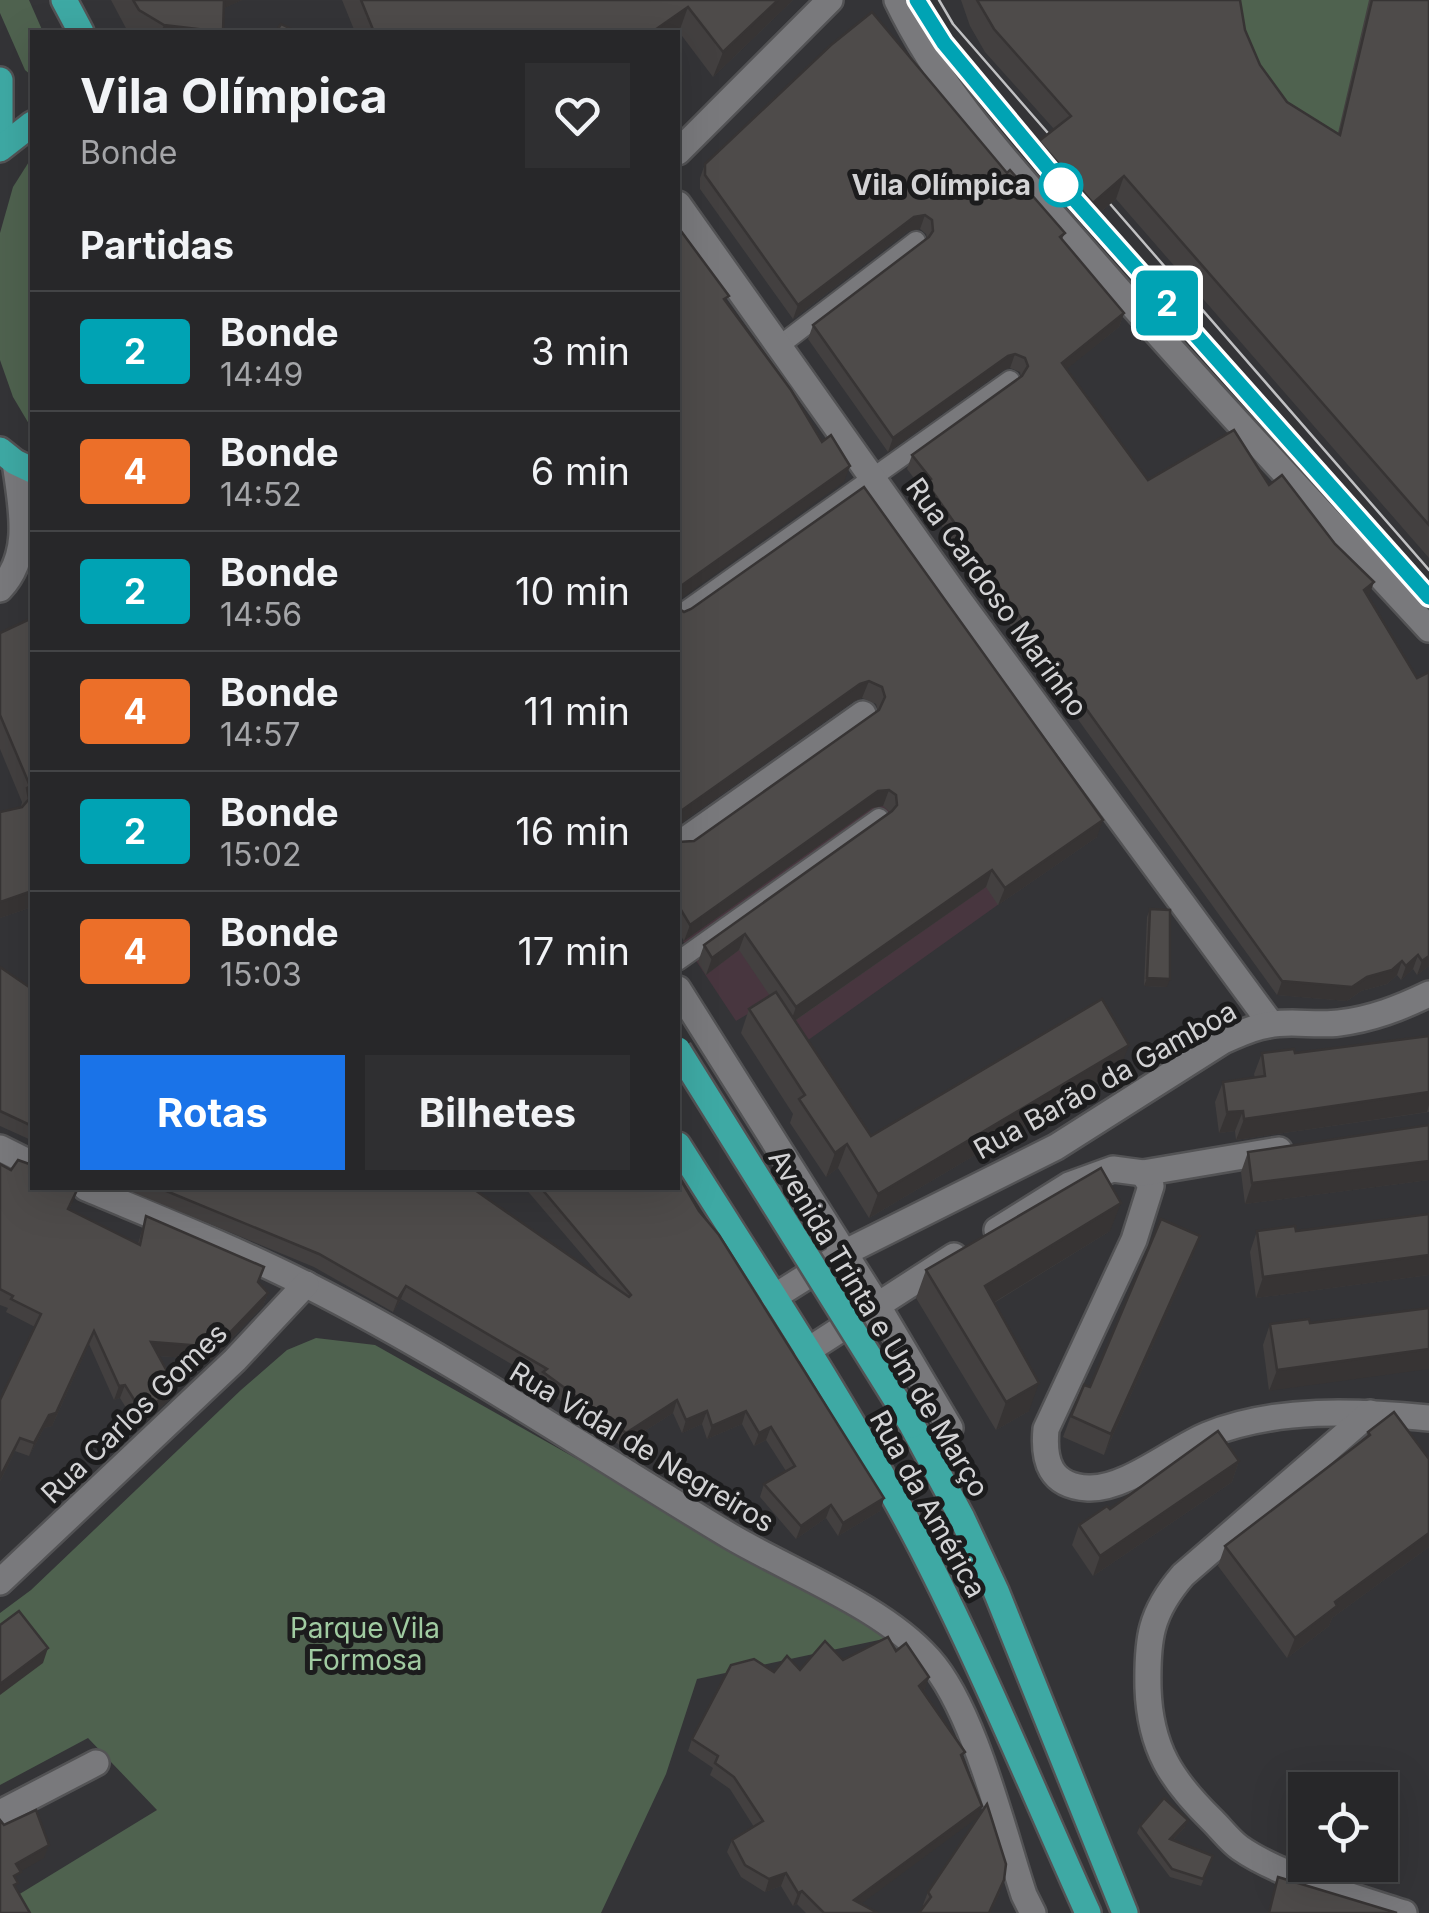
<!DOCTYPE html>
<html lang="pt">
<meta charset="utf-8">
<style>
body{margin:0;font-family:Inter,sans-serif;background:#2f2f31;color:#f1f3f6;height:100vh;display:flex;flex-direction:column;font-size:38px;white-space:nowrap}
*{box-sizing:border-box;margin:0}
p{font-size:32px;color:#a4a5a8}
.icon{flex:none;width:55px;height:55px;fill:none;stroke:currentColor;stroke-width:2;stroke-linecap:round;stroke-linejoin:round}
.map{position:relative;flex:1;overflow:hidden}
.panel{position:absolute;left:30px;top:30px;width:650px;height:1160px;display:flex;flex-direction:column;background:#272729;border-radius:0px;box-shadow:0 10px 40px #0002,0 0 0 2px #434446}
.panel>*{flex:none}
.badge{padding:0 20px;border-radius:8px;font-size:35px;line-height:65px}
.controls{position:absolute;left:1288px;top:1772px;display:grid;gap:20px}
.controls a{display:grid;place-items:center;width:110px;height:110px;border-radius:0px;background:#272729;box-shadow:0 10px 40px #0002,0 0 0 2px #434446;font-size:50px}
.map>.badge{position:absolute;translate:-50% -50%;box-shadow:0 0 0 5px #fff}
h2{padding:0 50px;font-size:38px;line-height:90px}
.round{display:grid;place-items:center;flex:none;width:105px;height:105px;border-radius:0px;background:#2f2f31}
.summary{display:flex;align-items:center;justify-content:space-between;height:170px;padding:0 50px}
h1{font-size:48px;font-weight:700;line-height:75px}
.action{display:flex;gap:20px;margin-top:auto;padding:20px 50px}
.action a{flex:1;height:115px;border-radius:0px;background:#1a73e8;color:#fff;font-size:40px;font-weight:700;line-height:115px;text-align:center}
.action a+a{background:#2f2f31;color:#f1f3f6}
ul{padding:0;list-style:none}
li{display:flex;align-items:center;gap:30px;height:120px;padding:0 50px;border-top:2px solid #434446}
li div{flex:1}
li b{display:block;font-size:38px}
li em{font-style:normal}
li .badge{min-width:110px;font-weight:700;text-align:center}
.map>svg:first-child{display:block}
.medical{fill:#48363f}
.green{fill:#4f624f}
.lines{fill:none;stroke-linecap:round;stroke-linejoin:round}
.lane-casing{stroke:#535355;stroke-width:22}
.street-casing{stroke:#535355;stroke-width:30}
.secondary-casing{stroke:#535355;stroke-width:30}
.primary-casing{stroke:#535355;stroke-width:30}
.lane{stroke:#79797c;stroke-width:18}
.street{stroke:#79797c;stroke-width:25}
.secondary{stroke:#79797c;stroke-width:25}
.primary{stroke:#3ea9a4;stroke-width:25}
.tram{stroke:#c0c0c2;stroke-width:2.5}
.primary-bridge-casing{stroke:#535355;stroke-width:30;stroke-linecap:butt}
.primary-bridge{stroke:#3ea9a4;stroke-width:25}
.wall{fill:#434040}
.shaded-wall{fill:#373434}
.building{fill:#4e4b4a;stroke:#373434;stroke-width:2.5}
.line-casing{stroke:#fff;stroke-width:22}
.line{stroke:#00a3b4;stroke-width:15}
.stop-dot{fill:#fff;stroke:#00a3b4;stroke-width:5}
.labels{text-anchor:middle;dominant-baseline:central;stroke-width:10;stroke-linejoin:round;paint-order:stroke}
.stop-label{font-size:28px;font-weight:bold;fill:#d3d3d5;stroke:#1c1c1d;text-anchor:end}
.street-label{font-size:28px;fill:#d3d3d5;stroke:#1c1c1d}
.park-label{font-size:28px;fill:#a0cba1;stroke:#1c1c1d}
</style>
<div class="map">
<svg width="1429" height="1913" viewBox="0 0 1429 1913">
<rect width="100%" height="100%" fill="#343437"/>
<path class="medical" d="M922,772l84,127 -216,154 -29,-47 -25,15 -53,-80z"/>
<g class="green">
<path d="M0,0h29l14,32h-11v44l-7,-6 -25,-57z"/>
<path d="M1229,0h200v176l-150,-51z"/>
<path d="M32,157v272l-19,-32 -13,-37v-127l13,-46z"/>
<path d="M316,1338l59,7 518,292 -196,42 -31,95 -65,139h-601v-7l157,-96 -69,-72 -88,47v-172l31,-23 210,-200 46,-40z"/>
</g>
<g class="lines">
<g class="lane-casing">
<g id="lane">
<path d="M779,346l137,-105"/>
<path d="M678,616l332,-236"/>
<path d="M678,961l201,-143"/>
</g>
</g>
<g class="street-casing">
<g id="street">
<path d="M897,0c44,92 114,166 180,242 114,132 234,259 352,387"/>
<path d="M678,204l281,396 312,424"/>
<path d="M678,845l185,-131"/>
<path d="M678,989l198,314 74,125"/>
<path d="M0,1148l32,16"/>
<path d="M1143,1173l8,13 -17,54 -88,189c-3,32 4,57 42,59 37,2 85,-39 119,-53 69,-28 150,-24 222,-17"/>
<path d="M86,1188c74,31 150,61 221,97 146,74 283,167 423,251 61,36 152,70 199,123 45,50 73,170 95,236l9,18"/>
<path d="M997,1230l72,-45 44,-16 30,4 136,-23"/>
<path d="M807,1351l147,-95"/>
<path d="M1370,1413l-187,162c-33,38 -36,64 -35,113 2,60 23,92 65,133 9,9 17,20 27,27 40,28 117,50 164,65"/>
<path d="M0,1582l235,-222 71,-76"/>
<path d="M0,1813l96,-50"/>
</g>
</g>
<g class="secondary-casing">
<g id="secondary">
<path d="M678,152l152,-152"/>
<path d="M0,589c33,-35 21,-83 15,-127"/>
<path d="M774,1297l70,-44 212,-106 167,-106c14,-6 29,-14 45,-16 22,-5 47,1 71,-2 33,-4 61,-15 90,-29"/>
</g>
</g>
<g class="primary-casing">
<g id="primary">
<path d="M64,0l17,32"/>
<path d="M0,80v50"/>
<path d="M0,149l32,-25"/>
<path d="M0,450l15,12 17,8"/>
<path d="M678,1145c83,132 171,263 243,402 61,119 112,244 167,366"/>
<path d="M912,1425l50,93 34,73 129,322"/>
</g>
</g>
<use href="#lane" class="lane"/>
<use href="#street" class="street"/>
<use href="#secondary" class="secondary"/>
<use href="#primary" class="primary"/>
<g class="tram">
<path d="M917,0l27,43 108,130"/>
<path d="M939,0l14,24 115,132"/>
<path d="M1091,182l338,388"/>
<path d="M1075,200l354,397"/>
</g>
<g class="primary-bridge-casing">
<path id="primary-bridge" d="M678,1050l234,375"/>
</g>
<use href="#primary-bridge" class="primary-bridge"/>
</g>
<g class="wall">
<path d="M111,0h131l-18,8 -1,24h-95z"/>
<path d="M342,0h451l-80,77 -34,-45h-324z"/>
<path d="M961,0h279l5,30 15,35 27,37 51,31 31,-133h60v558l-313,-359 -32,27 -53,-62 8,-23 15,-12 -69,-77 -15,-26z"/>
<path d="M705,164l302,9 58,60 -3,6 62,74 -5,14 -53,42 82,111 121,5 100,111 60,370 -12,9 -4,-6 -12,11 -4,-5 -10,9 -26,7 -14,10 -70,-6 -265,-367 -91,-132 2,-6 -16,-21 5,-14 109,-78 -1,-5 -10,-4 -7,2 -115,82 -80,-113 5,-14 114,-87 -1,-4 -6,-5 -12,2 -115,88 -93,-130v-11z"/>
<path d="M864,487l233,350 -99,68 -12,-18 -191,134 76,115 249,-67 -251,149 -31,-50 -12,9 -36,-54 3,-9 -52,-81 8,-24 21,-13 -31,-46 -33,25 -8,-13 6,-17 186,-132v-1l-7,-6 -11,2 -188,133 -6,-10v-89l16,-1 184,-130 -2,-7 -14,-6 -8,3 -176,124v-217l6,4 7,-3z"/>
<path d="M32,618v289l-32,11v-106l21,-5 1,-5 -22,-53v-116z"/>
<path d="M1150,909l17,78 -23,-1 3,-69z"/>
<path d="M0,967l32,22v158l-2,-2 1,-5 -31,-14z"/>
<path d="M1429,1036v76l-193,28 -1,-9 -16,2 -4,-31 8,-20 32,-4 -1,-4 8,-21h33z"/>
<path d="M1429,1125v55l-184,24 -4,-32 7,-20z"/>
<path d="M0,1164l11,6 67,18 -9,22 69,34 8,-28 112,66 10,11 -5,13 -52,54 -52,-4 16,30 -5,13 -32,28 -18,-29 -6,2 -25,-56 -37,82 -8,2 -15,28 -14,-5 -15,30v-81l35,-73 -29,-15 2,-4 -8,-3z"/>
<path d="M123,1188h349l130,90 -77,-90h153l21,23 185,287 -4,13 -42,25 -12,-18 -30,21 -36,-42 4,-13 22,-13 -20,-31 -12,6 -12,-22 -35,15 -5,-15 -20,9 -9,-20 -52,33 -82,-61 1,-4 -139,-82 -8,13 -79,-45z"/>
<path d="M1429,1214v61l-173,23 -6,-46 7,-21h39z"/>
<path d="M1110,1231l-116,72 35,108 -33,19 -80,-132 10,-28z"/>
<path d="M1192,1257l-88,198 -41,-18 8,-21 19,-29z"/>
<path d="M1310,1323l-41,68 -6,-46 7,-21z"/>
<path d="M1368,1432l61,27v88l-97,71 -3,8 -42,32 -69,-92 7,-20 141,-108z"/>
<path d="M1239,1461l-7,21 -139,94 -21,-31 7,-20 31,-16z"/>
<path d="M896,1651l29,38 -3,2 -61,213 17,9h-72l-9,-9 -4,2 -12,-20 -16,6 -24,-15 -14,-25 5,-12 22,-13 -24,-38 -20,-14 3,-7 -25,-17 4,-12 82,-67 26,-2 43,-10z"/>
<path d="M1140,1826l45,1 -12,13 40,16 -12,30 -31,-9 -33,-44z"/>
<path d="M928,1892h72l-10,21h-71l5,-7 -1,-1z"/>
</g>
<g class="shaded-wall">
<path d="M220,0h22l-26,12z"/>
<path d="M778,0h15l-80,77 10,-25z"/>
<path d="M688,7l-9,25h-27z"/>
<path d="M164,25l59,7h-62z"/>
<path d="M1124,176l-8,23 -32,27 9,-23z"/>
<path d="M925,215l-5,14 -12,2 -115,88 5,-14 116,-88z"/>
<path d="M1124,313l-5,14 -62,50 5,-14z"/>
<path d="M1015,354l-5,14 -7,2 -115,82 5,-14 115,-82z"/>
<path d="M850,466l-6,16 -166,119v-13z"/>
<path d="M1374,582l-5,14 -10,8 5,-14z"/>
<path d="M869,681l-7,17 -8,3 -176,124v-12l182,-129z"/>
<path d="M889,790l-6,16 -11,2 -188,133 6,-16 188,-134z"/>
<path d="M1103,820l-6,17 -99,68 7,-17z"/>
<path d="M992,870l-6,17 -196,137 6,-17z"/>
<path d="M32,891v16l-32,11v-16z"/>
<path d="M745,934l-6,16 -33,25 6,-17z"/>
<path d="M1418,955l-5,14 -12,11 5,-14z"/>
<path d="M1429,956v10l-12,9 5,-14z"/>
<path d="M1402,961l-5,14 -10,9 -26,7 -14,10 -70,-6 5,-14 85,-4z"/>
<path d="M1147,978l23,1 -3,8 -23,-1z"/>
<path d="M1129,1045l-9,24 -251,149 9,-24z"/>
<path d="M1429,1092v13l-2,7 -191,28 8,-21z"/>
<path d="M1243,1111l-8,20 -16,2 8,-21z"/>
<path d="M847,1144l-9,24 -12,9 9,-24z"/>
<path d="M1429,1161v19l-184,24 7,-21z"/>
<path d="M1121,1203l-11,28 -135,83 10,-28z"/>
<path d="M1200,1236l-8,21 -88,198 7,-21z"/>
<path d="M1429,1255v20l-173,23 7,-21z"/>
<path d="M406,1286l-5,13 -8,13 5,-13z"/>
<path d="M268,1293l-5,13 -52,54 -65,-5 5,-13z"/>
<path d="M94,1331l-42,95 -8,2 -15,28 5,-13z"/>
<path d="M1429,1349v20l-160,22 8,-21z"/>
<path d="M1039,1383l-10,28 -33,19 10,-28z"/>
<path d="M125,1385l-5,13 -6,2 5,-14z"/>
<path d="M175,1386l-5,13 -32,28 5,-13z"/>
<path d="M677,1400l-4,13 -52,33 5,-13z"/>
<path d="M707,1411l-5,13 -20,9 4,-13z"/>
<path d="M746,1411l-4,13 -35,15 5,-13z"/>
<path d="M771,1427l-5,13 -12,6 5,-13z"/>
<path d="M20,1438l-5,13 -15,30v-4z"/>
<path d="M1239,1461l-7,21 -139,94 7,-20z"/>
<path d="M884,1498l-4,13 -42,25 5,-13z"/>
<path d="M831,1505l-5,13 -30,21 5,-13z"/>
<path d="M1429,1533v14l-97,71 -3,8 -42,32 8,-20 40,-36z"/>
<path d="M48,1648l-5,15 -43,32v-11z"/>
<path d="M929,1677l-4,12 -11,9 5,-12z"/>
<path d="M982,1806l-5,12 -128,95 5,-13z"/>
<path d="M1188,1820l-3,7 -18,19 3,-7z"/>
<path d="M49,1845l-5,13 -33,19 5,-13z"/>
<path d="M786,1873l-5,13 -16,6 4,-13z"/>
<path d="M802,1891l-5,13 -4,2 5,-13z"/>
</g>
<g class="building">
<path d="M133,0h91l-1,32 -59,-7 -25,-15z"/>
<path d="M361,0h417l-55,52 -35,-45 -36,25h-278z"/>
<path d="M977,0h263l5,30 15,35 27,37 53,33 32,-135h57v525l-305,-349 -31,27 -54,-62 32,-25 -77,-87z"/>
<path d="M872,12l135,161 3,-3 55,63 -5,4 64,76 -62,50 86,117 86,-50 35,55 13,-10 53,69 39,38 -10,8 53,88 12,-6v284l-7,5 -4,-6 -12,11 -4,-5 -10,9 -25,7 -15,10 -70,-6 -264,-367 -92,-132 5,-3 -19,-24 110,-79 6,-10 -3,-8 -10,-4 -7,2 -115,82 -80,-113 116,-88 4,-6 -1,-11 -7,-5 -11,2 -116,88 -93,-130v-11l126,-119z"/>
<path d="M281,24l16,8h-21z"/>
<path d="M678,227l51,69 -5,3 67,91 31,52 9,-7 19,31 -172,122z"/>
<path d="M864,487l239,333 -98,68 -13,-18 -196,137 -51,-73 -33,24 -8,-13 188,-134 5,-6 -1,-10 -7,-5 -11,1 -188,134 -12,-20v-63l16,-1 185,-131 6,-13 -3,-10 -13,-6 -9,3 -182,129v-205l6,4 7,-3z"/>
<path d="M32,618v273l-32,11v-90l22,-5 7,-8 -2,-11 3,-2 -30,-71v-82z"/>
<path d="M1150,909l20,1v69l-23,-1z"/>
<path d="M0,967l32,22v137l-32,-15z"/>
<path d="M776,992l95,144 231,-137 27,46 -251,149 -31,-50 -12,9 -36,-54 6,-4 -56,-86z"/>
<path d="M1429,1036v56l-185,27 -1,-8 -16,1 -4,-30 42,-6 -3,-23 32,-4 1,4z"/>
<path d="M1429,1125v36l-177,22 -4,-31z"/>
<path d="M18,1160l14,5v23h46l-10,21 72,36 6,-29 118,51 -6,15 10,11 -52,54 -65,-5 24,44 -32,28 -18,-29 -6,1 -25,-55 -38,82 -7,2 -15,28 -14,-5 -20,39v-77l41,-86 -30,-15 2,-3 -13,-7v-125l11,6z"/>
<path d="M1101,1168l20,35 -136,83 54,97 -33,19 -80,-132z"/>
<path d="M678,1175l21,36 20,24 165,263 -41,25 -12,-18 -30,21 -37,-42 31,-18 -24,-39 -12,6 -13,-22 -34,15 -5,-15 -21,9 -9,-20 -51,33 -83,-61 4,-3 -141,-83 -8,13 -79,-45 -160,-66h313l157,109 2,-2 -90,-107h137z"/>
<path d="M1429,1214v41l-166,22 -6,-46 38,-5 1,5z"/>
<path d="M1161,1219l39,17 -89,198 -40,-18 13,-31 6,2z"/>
<path d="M1429,1308v41l-152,21 -7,-46 39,-5 1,4z"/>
<path d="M1394,1412l35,47v74l-94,69 2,4 -42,32 -70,-92 145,-111 -2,-3z"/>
<path d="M1218,1431l21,30 -139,95 -21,-31 28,-19 3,3z"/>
<path d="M19,1611l29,37 -48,36v-59z"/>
<path d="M888,1637l8,14 10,-8 23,34 -10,9 46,66 -4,3 21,51 -128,94 24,13h-54l-22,-22 -4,2 -12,-20 -17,6 -24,-14 -13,-25 31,-19 -29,-44 -19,-14 3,-7 -26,-17 39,-74 23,-6 20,13 13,-16 13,14 25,-29 18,19z"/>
<path d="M1164,1798l24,22 -18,19 43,17 -10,23 -31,-10 -32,-43z"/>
<path d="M987,1804l19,60 -2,16 -15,33h-70l12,-16 -3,-5z"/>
<path d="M36,1810l13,35 -33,19 5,8 -7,4 4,7 -4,2 16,28h-30v-93l4,5z"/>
<path d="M1278,1877l119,36h-128z"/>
</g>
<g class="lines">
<g class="line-casing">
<path id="line" d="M917,0l27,43 118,142 367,412"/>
</g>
<use href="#line" class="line"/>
</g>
<circle class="stop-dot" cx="1061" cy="185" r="20"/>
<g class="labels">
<g class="stop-label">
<text x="1031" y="185">Vila Olímpica</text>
</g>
<g class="street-label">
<text transform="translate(997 597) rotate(54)">Rua Cardoso Marinho</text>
<text transform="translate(1105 1080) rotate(-29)">Rua Barão da Gamboa</text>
<text transform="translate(879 1323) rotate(59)">Avenida Trinta e Um de Março</text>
<text transform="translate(134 1413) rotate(-44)">Rua Carlos Gomes</text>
<text transform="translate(642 1447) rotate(31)">Rua Vidal de Negreiros</text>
<text transform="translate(928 1504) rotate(61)">Rua da América</text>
</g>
<g class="park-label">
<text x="365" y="1628">Parque Vila<tspan x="365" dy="32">Formosa</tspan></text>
</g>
</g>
</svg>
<div class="controls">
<a><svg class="icon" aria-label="locate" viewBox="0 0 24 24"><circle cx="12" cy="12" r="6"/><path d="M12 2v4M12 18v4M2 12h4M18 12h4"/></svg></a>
</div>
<b class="badge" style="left:1167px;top:303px;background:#00a3b4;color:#fff">2</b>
<section class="panel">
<div class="summary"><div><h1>Vila Olímpica</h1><p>Bonde</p></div><a class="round"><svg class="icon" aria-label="heart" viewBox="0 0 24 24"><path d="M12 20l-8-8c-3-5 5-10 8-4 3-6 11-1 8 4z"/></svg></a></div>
<h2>Partidas</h2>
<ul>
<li><span class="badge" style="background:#00a3b4;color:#fff">2</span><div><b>Bonde</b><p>14:49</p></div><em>3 min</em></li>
<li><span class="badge" style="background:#ec6f29;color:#fff">4</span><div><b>Bonde</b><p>14:52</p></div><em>6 min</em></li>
<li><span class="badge" style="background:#00a3b4;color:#fff">2</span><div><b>Bonde</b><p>14:56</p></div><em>10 min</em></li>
<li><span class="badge" style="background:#ec6f29;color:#fff">4</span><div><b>Bonde</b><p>14:57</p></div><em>11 min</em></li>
<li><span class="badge" style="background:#00a3b4;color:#fff">2</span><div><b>Bonde</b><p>15:02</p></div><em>16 min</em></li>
<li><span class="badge" style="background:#ec6f29;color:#fff">4</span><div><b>Bonde</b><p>15:03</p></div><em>17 min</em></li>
</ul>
<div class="action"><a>Rotas</a><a>Bilhetes</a></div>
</section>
</div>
